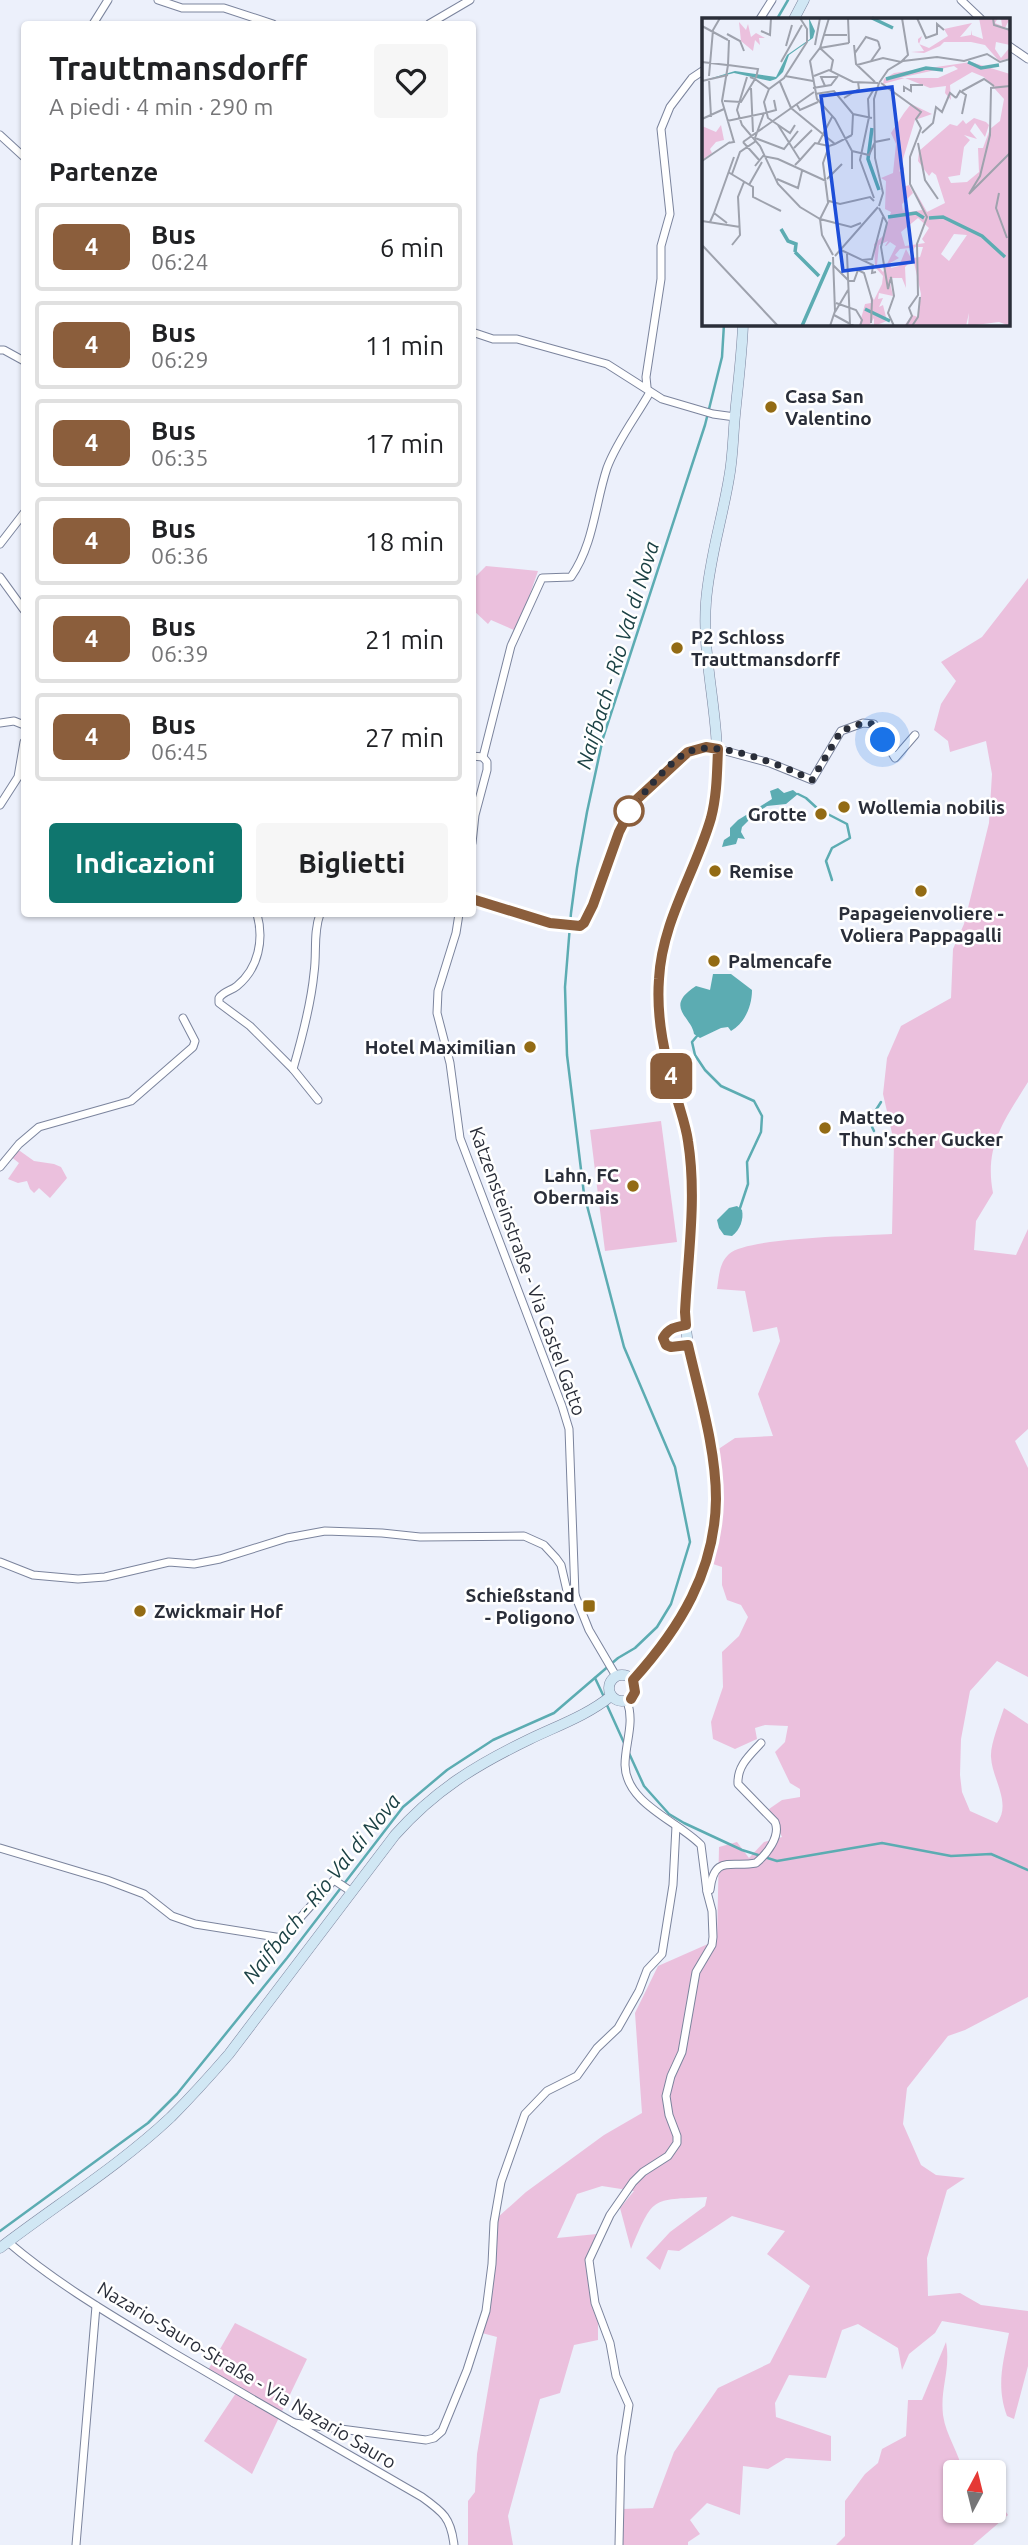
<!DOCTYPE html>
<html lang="it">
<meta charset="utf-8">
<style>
body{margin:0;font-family:Ubuntu,sans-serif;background:#f6f6f6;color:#202124;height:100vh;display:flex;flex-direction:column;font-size:26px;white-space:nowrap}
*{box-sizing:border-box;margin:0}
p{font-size:23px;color:#757577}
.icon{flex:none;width:38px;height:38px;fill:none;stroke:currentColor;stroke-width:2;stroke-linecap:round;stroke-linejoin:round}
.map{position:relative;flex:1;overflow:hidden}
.sheet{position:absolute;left:21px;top:21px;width:455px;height:896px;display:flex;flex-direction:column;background:#fff;border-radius:7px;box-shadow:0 2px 5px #0004}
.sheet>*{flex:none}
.badge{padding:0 14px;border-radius:10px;font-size:24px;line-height:46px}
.needle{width:46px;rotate:7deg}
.buttons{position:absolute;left:943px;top:2460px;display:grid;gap:14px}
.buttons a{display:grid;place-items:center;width:63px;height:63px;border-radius:7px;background:#fff;box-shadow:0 2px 5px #0004;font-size:35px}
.you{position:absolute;width:35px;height:35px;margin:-18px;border:5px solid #fff;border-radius:50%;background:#1a73e8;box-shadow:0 0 0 10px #1a73e833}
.map>.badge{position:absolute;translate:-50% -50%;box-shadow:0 0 0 4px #fff}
h2{padding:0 28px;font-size:26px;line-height:63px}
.round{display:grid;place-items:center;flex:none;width:74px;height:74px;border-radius:7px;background:#f6f6f6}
.overview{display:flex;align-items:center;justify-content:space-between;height:119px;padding:0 28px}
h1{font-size:33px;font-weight:600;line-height:52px}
.primary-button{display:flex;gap:14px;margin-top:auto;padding:14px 28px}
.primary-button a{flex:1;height:80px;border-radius:7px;background:#0f766e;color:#fff;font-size:28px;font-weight:600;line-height:80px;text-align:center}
.primary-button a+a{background:#f6f6f6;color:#202124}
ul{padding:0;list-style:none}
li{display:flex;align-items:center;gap:21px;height:88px;margin:0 14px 10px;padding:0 14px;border:4px solid #e0e0e0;border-radius:7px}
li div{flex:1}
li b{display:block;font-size:26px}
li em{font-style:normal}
li .badge{min-width:77px;font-weight:700;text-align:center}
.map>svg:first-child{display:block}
.green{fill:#ebc0dd}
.water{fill:#5cacb2}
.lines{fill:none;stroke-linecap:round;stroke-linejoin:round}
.stream{stroke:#5cacb2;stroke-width:2.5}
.minor-casing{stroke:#7b849d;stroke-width:9}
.secondary-casing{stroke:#7b849d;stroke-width:11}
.minor{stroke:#fff;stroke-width:7}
.secondary{stroke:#d1e7f4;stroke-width:10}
.line-casing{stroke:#fff;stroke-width:16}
.line{stroke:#8b5e3c;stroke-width:10}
.walk{stroke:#2a2e39;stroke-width:7;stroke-dasharray:0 12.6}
.poi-dot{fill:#936b14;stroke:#fff;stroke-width:2.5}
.stop-dot{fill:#fff;stroke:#8b5e3c;stroke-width:3.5}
.labels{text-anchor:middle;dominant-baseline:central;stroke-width:5;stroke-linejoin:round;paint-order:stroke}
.poi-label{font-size:19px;font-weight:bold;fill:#2a2e39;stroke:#fff;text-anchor:start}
.street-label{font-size:19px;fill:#2a2e39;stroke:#fff}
.water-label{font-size:21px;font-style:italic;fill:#1c4245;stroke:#fff}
.inset-river{fill:none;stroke:#5cacb2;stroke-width:3.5}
.inset-road{fill:none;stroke:#9ea2ad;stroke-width:2}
.view{fill:#1d4ed8;fill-opacity:0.15;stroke:#1d4ed8;stroke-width:3.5}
.inset-edge{fill:none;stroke:#2a2e39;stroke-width:3.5}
</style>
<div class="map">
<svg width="1028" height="2545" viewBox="0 0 1028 2545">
<rect width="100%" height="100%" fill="#ecf0fb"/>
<g class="green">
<path d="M486,566l52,5 -17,49 -7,10 -23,-10 -3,4 -15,-14v-31z"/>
<path d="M1028,578v504c-24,39 -44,64 -35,111l-17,28 -2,29 42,5 12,-26v200l-13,12 13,27v209l-31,-16 -27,30 -9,48 -1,36 2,17 8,19 27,12c15,-20 -5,-44 -6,-66 -1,-12 9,-36 13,-49l24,16v273l-63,33 -17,6 -41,52 -4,36 18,41 15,10 29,3 -18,12 -20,68 1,38 32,-3 21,12 47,6v55l-14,53 -7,-3c-11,-30 -4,-53 2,-83l-67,-12 -7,12 -26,21 -7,16 -4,-22 -40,-24 -16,6 -16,48 -37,-3 -14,28 1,14 55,19v25l-45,-3 -18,11 -25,-3 -3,49 -33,-12 -17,17 10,14 -12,8v3h-65l-1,-36 31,-1 21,-56 44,-64 52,-25 40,-77 -43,-32 18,-23 -53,-15 -53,35 -11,-1 -8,20 -14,-12 24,-26 35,-26 2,-9c-57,3 -53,-1 -76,52l-11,-41 14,-17 -32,-5 -25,8 -20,44 40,-4 -9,26 10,49v31l-24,5 -14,48 -20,6 -32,117 5,29h-45v-44l7,-9 2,-38 20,-117 -15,-4 15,-115 29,-26 78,-57 38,-22 -7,-100 23,-47 59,-26 2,-93 18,-5 12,16 15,-16 18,-5 -13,-28 13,-9 18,-3v-8l-10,-6 -15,-31 10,-10 3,-16 -23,-1 -10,3 2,11 -22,10 -22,-10 -2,-17 12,-35 -1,-35 17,-16 9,-19 -7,-12 -14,-5 -5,-15v-18l-9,-3 10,-64 -6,-50 18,-12 38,-2 -15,-42 22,-53 -3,-14 -24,5 -8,-41 -28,-2c2,-12 2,-26 12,-35 19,-17 133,-18 163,-20l2,-92 -11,-48 4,-36 14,-32 50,-28 2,-49 11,-25 25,-101 3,-49 -6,-33 -36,11 -2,-11 -14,-11 7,-26 15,-23 -15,-19 41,-25z"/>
<path d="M661,1121l16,121 -72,9 -15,-121z"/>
<path d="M15,1151h5l14,10 20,3 7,3 6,11 -17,20 -11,-10 -5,5 -4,-4 -3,-8 -9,2 -10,-4 11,-16 -9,-7z"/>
<path d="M235,2323l72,36 -55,115 -48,-33 32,-48 -28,-23z"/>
<path d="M946,2342c5,28 -6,45 -3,73 3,21 16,37 20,58h-7v38h38v-11l8,6 6,9 -35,30h-137l9,-9v-35l20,-27 13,-11 4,-14 24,-13 2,-36h14z"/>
</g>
<g class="water">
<path d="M778,788l6,5 9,-3 5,4 -12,10 -19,2 -13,9 -12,12 -1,5 4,7 -7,-1 -2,6 -14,3 2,-7 6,-4v-8l8,-8 34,-21 -2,-8z"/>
<path d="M713,974h18l21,16c0,16 -7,33 -21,41l-3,-4 -7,1 -21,10 -6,-4c-2,-17 -31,-27 2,-48l14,4z"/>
<path d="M737,1206l5,4c2,9 -2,20 -10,26l-8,-1 -5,-7 -2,-8 12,-12z"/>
</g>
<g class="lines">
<g class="stream">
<path d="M777,19l11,-19"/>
<path d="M798,794l8,4 12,11 29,15 3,14 -18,10 -6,13 6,19"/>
<path d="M697,1036l-5,6 3,13 10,15 16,16 33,15 8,15 -1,16 -14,30 1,22 -8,24"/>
<path d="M874,1131c-7,-11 1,-19 7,-29"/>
<path d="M595,1678l9,19"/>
<path d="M606,1703l19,42"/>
<path d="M628,1751l16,35 25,28 15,9 58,27 35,11 105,-18 69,13 40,-2 37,16"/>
<path d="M0,2231l148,-108 29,-29 110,-136 116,-151 44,-37 46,-30 61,-27 64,-55 17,-10 22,-21 14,-23 19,-62 -15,-75 -51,-120 -40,-153 -17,-139 -2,-68 6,-74 6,-45 10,-56 16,-74 102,-313 17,-68 2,-33"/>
</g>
<g class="minor-casing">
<g id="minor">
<path d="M158,0l24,8h42l49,16"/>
<path d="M961,0l20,19"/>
<path d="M760,19l12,-19"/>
<path d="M93,24l15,-24"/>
<path d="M429,24l41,-24"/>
<path d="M1009,46l19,13"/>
<path d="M0,135l24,22"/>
<path d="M472,332l21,7h24l90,25 55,35 51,15 22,3"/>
<path d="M0,350h4l20,11"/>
<path d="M647,387l-1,-10 15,-98v-33l9,-32 -9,-85 9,-22 22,-29 12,-8"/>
<path d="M0,544l24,-31"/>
<path d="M0,577l24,33"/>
<path d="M0,723l14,-2 10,4"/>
<path d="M472,756l11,1"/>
<path d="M0,805l18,-28 6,-35"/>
<path d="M472,843l3,-28 12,-45v-8l-4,-5 28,-111 31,-68 29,-1c23,-33 24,-73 36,-109 10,-27 29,-51 43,-76"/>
<path d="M472,899l78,24 22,4 12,-4 22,-51 13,-40 16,-31 53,-49 18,-5 12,2 52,14 42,17 29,-49 22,-8 11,1 21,34 20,-23"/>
<path d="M257,914c7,25 2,54 -20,72 -6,5 -13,5 -18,12v5l31,23 43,43"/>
<path d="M459,914l-3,19 -18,58 -1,22 13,50 10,75 102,268 7,23 6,166 14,35 27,46"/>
<path d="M318,1100l-25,-31c9,-31 18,-64 21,-96 3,-20 -1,-40 6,-59"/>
<path d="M0,1167l19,-23 20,-17 92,-26 62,-54 2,-6 -12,-23"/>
<path d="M0,1562l33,13 45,4 27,-2 64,-15 25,2 26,-5 67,-21 38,-7 57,2 38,4 104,-1 20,9 12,13 5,7 6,26 8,4"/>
<path d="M0,1848l107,32 37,14 28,22 23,8 87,14 52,-58 18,12"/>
<path d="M707,1891l3,-1c4,-36 21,-22 46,-27 11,-9 25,-27 19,-41l-37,-38c-1,-18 11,-28 23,-41"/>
<path d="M8,2242c50,43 108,76 164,110 83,49 167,97 250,145 21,15 29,21 32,48"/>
<path d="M294,2423l132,17 8,-2 8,-7 25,-61 19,-59 6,-47 2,-42 7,-40 24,-68 22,-23 30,-15 20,-28 21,-20 21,-37 8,-21 15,-16 11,-69 3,-59"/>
<path d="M76,2545l20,-239"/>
<path d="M619,2545l2,-89 8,-51 -13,-29 -6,-33 -15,-40 -6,-43 21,-45 23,-33 10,-10 25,-16 9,-13v-7l-8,-21 -3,-19 5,-20 11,-24 14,-80 16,-27 1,-8 -1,-26 -5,-19 -6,-47c-23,-24 -75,-41 -76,-80 0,-22 10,-42 2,-64"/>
</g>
</g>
<g class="secondary-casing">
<g id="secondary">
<path d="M794,19l10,-19"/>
<circle cx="622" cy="1688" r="13"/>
<path d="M633,1680c68,-76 95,-142 75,-244 -8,-41 -22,-82 -23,-124 -1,-57 11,-112 4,-169 -3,-16 -9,-32 -13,-47 -11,-39 -20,-77 -17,-118 4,-66 47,-122 56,-187 9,-63 -14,-126 -9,-189 3,-42 16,-82 23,-124 4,-21 4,-42 6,-63 3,-31 7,-61 8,-91"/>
<path d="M0,2248c56,-43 119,-82 171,-131 20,-20 39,-41 58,-63l166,-219c40,-45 81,-70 135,-96 27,-13 58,-24 81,-43"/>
</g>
</g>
<use href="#minor" class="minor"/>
<use href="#secondary" class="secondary"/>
</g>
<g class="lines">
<g class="line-casing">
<path id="line" d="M472,899l78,24 30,3 4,-3 9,-18 26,-73 16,-31 53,-49 18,-5 12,2c-1,23 -1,46 -7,69 -16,55 -49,103 -52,161 -3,40 6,78 17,116 4,15 10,31 12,46 9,56 0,114 -3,171l1,13c-11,2 -17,3 -23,13l3,7 5,2 17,-2c11,49 28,103 28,154 -1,72 -36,129 -83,181l2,12 -4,7"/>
</g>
<use href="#line" class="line"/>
<path class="walk" d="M629,811c10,-12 41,-51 59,-59 28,-14 98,15 124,28l29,-49 22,-8 11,1 9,16"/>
</g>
<g class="poi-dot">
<circle cx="771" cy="407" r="7"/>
<circle cx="677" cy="648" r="7"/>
<circle cx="844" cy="807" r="7"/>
<circle cx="821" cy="814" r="7"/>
<circle cx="715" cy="871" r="7"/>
<circle cx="921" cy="891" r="7"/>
<circle cx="714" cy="961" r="7"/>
<circle cx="530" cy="1047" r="7"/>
<circle cx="825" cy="1128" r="7"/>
<circle cx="633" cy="1186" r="7"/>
<rect x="582" y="1599" width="14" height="14" rx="3.5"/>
<circle cx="140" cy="1611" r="7"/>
</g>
<circle class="stop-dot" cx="629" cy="811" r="14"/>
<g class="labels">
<g class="poi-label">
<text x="785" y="396">Casa San<tspan x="785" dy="22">Valentino</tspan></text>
<text x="691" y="637">P2 Schloss<tspan x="691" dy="22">Trauttmansdorff</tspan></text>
<text x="858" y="807">Wollemia nobilis</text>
<text x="807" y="814" text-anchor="end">Grotte</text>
<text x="729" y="871">Remise</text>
<text x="921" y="913" text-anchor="middle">Papageienvoliere -<tspan x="921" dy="22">Voliera Pappagalli</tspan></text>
<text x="728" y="961">Palmencafe</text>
<text x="516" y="1047" text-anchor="end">Hotel Maximilian</text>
<text x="839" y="1117">Matteo<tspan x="839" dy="22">Thun'scher Gucker</tspan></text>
<text x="619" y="1175" text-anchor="end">Lahn, FC<tspan x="619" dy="22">Obermais</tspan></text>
<text x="575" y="1595" text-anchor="end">Schießstand<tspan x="575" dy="22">- Poligono</tspan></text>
<text x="154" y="1611">Zwickmair Hof</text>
</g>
<g class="street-label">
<text transform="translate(528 1271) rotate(70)">Katzensteinstraße - Via Castel Gatto</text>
<text transform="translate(247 2375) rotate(31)">Nazario-Sauro-Straße - Via Nazario Sauro</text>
</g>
<g class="water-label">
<text transform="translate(617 655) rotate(-73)">Naifbach - Rio Val di Nova</text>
<text transform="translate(321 1888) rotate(-51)">Naifbach - Rio Val di Nova</text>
</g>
</g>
<g transform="translate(702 18)">
<rect width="308" height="308" fill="#ecf0fb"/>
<path d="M277,0h19l-3,5 7,3 -1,-8h9l-5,10h5v17l-14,-3 -1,7 6,9 9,-11v11l-11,3 -14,-16 -14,-3h-27l-4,4 -16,7 -13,-1 13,-1 -6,-9v-3l4,-3 -3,8 10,4 19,-12 -4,-7 28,-6 -12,14 11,-2 1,-5v5l11,4zM37,4l7,8 2,-6 3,13 5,-4 9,5h-6l1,7 -5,-5 -2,11 -12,-10zM269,44l39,12v252l-11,-4 -31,4 1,-13 -3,13h-62l8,-11 6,2 3,-23 -8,-36 7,-1 3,-10h-8l-4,7 -1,-6 -10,1 -5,6 4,3 -9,5 1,5 8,-2 7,-17 6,11 -7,7 1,21 -4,-10h-13l4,18 -14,-3 -1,6 5,-1 -4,9 4,-2 4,16 -13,5v-8l-5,8h-10l6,-22 6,-1 -1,-10 4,7 8,-16 1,-8 -8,-9 -1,-23 9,-8 8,-24 -6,-3 1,-28 -5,-3 12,-5 3,-29 -5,-11 13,-20 7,-9 21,10 -17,6 -16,52 5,-5 -1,20 6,-2 4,8 -11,11 1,8 2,-7 4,7 13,-2 -7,-19 12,21 18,-9 -9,-28 -4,-3 -3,4 -11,-15 1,-10 31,-27 7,2 6,-6 3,4 8,-6 12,4 3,3 -4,12 -10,-14 -5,8 7,8 -13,-4 6,5 -6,7 -4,28 -12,2 3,6 16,-1 12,-10 -1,-24h5l7,-19 10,-8 4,-22 -20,-22 -12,-5 -22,13 1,15 -6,-7 1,-7 -16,2 -25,-10 -22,6 1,-5 10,-6zM252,48l4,3 -20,9h-39zM216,200l11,10 -7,11 3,4 -20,3 -4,-14zM252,216l13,1 -18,26 -8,-7zM186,223l-3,5h1l4,-4 6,4 -13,26 -6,-7 2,-20zM19,107l3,15 -8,2 -6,7 2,4 -10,7v-34l14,6z" fill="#ebc0dd" fill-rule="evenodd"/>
<path d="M107,0l6,13 -2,7 -24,17 -6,17 -7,7 -6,2 -36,-8 -32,8 33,-10 41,6 11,-22 23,-16z" fill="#5cacb2"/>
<path class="inset-river" d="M170,0l21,10M266,44l13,6 18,-3M184,61l40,-11 17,2M170,110l-4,31 11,31M186,199l28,-4 8,5M227,200l14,-1 39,19 23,21M79,211l7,12 8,3 -1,8M93,234l24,24M163,291l25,12M100,308l28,-64"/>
<path class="inset-road" d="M146,0l1,25M215,0l9,20 11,-4v-10l7,6M291,0l1,7 16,5M0,8l26,14M59,13l9,4 1,-17M25,16l13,7 4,10M122,17h23M147,25l-29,5 -10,13 7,38 18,20 17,32v18M113,27l5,-27M152,27l2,19 19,18M84,28l6,-21M118,30l9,-30M118,30l13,12 -2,10M153,35l11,-16 12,4M169,43l9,-13 -2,-7M0,44l25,3M79,44l21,-37M26,47l30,4 -2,9M26,47l-6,36 12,41 -6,1M26,47l1,-25M155,47l26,-7 18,4 7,-7 -6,-37M7,58l4,-46 7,-12M83,58l28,5M112,58l15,-6 24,12 25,1M45,59l-10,33 5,15 18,21 18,38 22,23 20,12 2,16 11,20M7,61l2,38M53,61l14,10 15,-11 23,-36v-13l-7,-11M0,63l26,-6M78,64l11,26M177,65l9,-13 15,-9 34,-4 27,4 23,-7 13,8 10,-3M179,65l40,29 -5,7 5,9 -11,29v27l17,33 -10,27 1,51 -9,13 3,8 -6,10M123,68l-4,-9h16M308,68l-19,2 -1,47 -10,41 -11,18 41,-41M49,70l2,44M111,70l18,-3 7,-9M67,71l-5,13 4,16 22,15 5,-8M260,73l22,-12 10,7M202,74v-5l7,4v-6h12M113,76l19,-3 19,23 19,4M142,80l15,-9 -1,-7M254,80l4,-7 6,4 -4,19M22,83l17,1 14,-23 -5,-2M95,87l3,5 18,-8M89,90l44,36 17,-9M63,95l11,-3 -2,-10M167,99l-9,43 14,38M167,99l-1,-18 6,-10M0,101l22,-10M25,103l38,-8M76,107l22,35 -5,5M220,115l11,-10 3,-16 6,5 8,-19 6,5M150,117l1,-21M53,120l29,11 14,-18M53,120l9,-25M41,124l71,-50M41,124l17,19M216,125l7,37 13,19M116,126l14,-27M92,130l18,-18M150,133l17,4 6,-13 15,-3M98,142l15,-17 14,3M0,143l28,-19M53,148l8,-10 15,3 48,22M26,154l25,15v10l28,14M30,156l8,-22 16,-11M75,161l21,9 4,-17M125,161l15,-15M47,167l13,-23M297,175l-3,15 11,30M126,184l-5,-39 6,-17 6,-2M177,188l4,-13 -8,-35 -1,-59 5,-16M177,190l8,15 -6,24 7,42 3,-12 3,19 -6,17 6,13M12,195l20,-56M0,203l38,6M8,204l4,-9 13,10M159,205l-10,4 -31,-8 9,-18 11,3 30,-7 4,4M0,227l76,81M30,227l8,-10 -2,-38 6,-15M139,232l32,15 -1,8 4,-1M145,236l3,70M133,238l43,-49M160,242l10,-1 11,-42M131,247l15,15M146,263h6l4,-11 6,3 8,27 -1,23M134,285l20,7 6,10 -2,6M133,294l13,-22M132,297l20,11M128,308l5,-15 -2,-54M210,308l6,-9 2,-20"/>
<path class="view" d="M190,69l21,175 -70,9 -22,-175z"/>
<rect width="308" height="308" class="inset-edge"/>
</g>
</svg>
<div class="buttons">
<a><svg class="needle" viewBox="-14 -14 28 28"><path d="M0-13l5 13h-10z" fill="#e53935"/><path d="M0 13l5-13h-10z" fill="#757577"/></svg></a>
</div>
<div class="you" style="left:883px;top:740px"></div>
<b class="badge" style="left:671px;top:1076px;background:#8b5e3c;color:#fff">4</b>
<section class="sheet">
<div class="overview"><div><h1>Trauttmansdorff</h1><p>A piedi · 4 min · 290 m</p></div><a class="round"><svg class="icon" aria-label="heart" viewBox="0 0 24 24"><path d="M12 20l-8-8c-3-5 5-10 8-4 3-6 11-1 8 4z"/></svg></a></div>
<h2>Partenze</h2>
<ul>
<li><span class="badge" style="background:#8b5e3c;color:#fff">4</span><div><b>Bus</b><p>06:24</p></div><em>6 min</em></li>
<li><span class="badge" style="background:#8b5e3c;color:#fff">4</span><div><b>Bus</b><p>06:29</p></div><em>11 min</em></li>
<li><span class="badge" style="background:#8b5e3c;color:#fff">4</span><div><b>Bus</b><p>06:35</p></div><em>17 min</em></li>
<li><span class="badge" style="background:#8b5e3c;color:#fff">4</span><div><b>Bus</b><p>06:36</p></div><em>18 min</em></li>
<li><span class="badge" style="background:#8b5e3c;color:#fff">4</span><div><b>Bus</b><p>06:39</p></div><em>21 min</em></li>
<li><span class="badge" style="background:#8b5e3c;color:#fff">4</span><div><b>Bus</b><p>06:45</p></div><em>27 min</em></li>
</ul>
<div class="primary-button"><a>Indicazioni</a><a>Biglietti</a></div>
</section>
</div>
